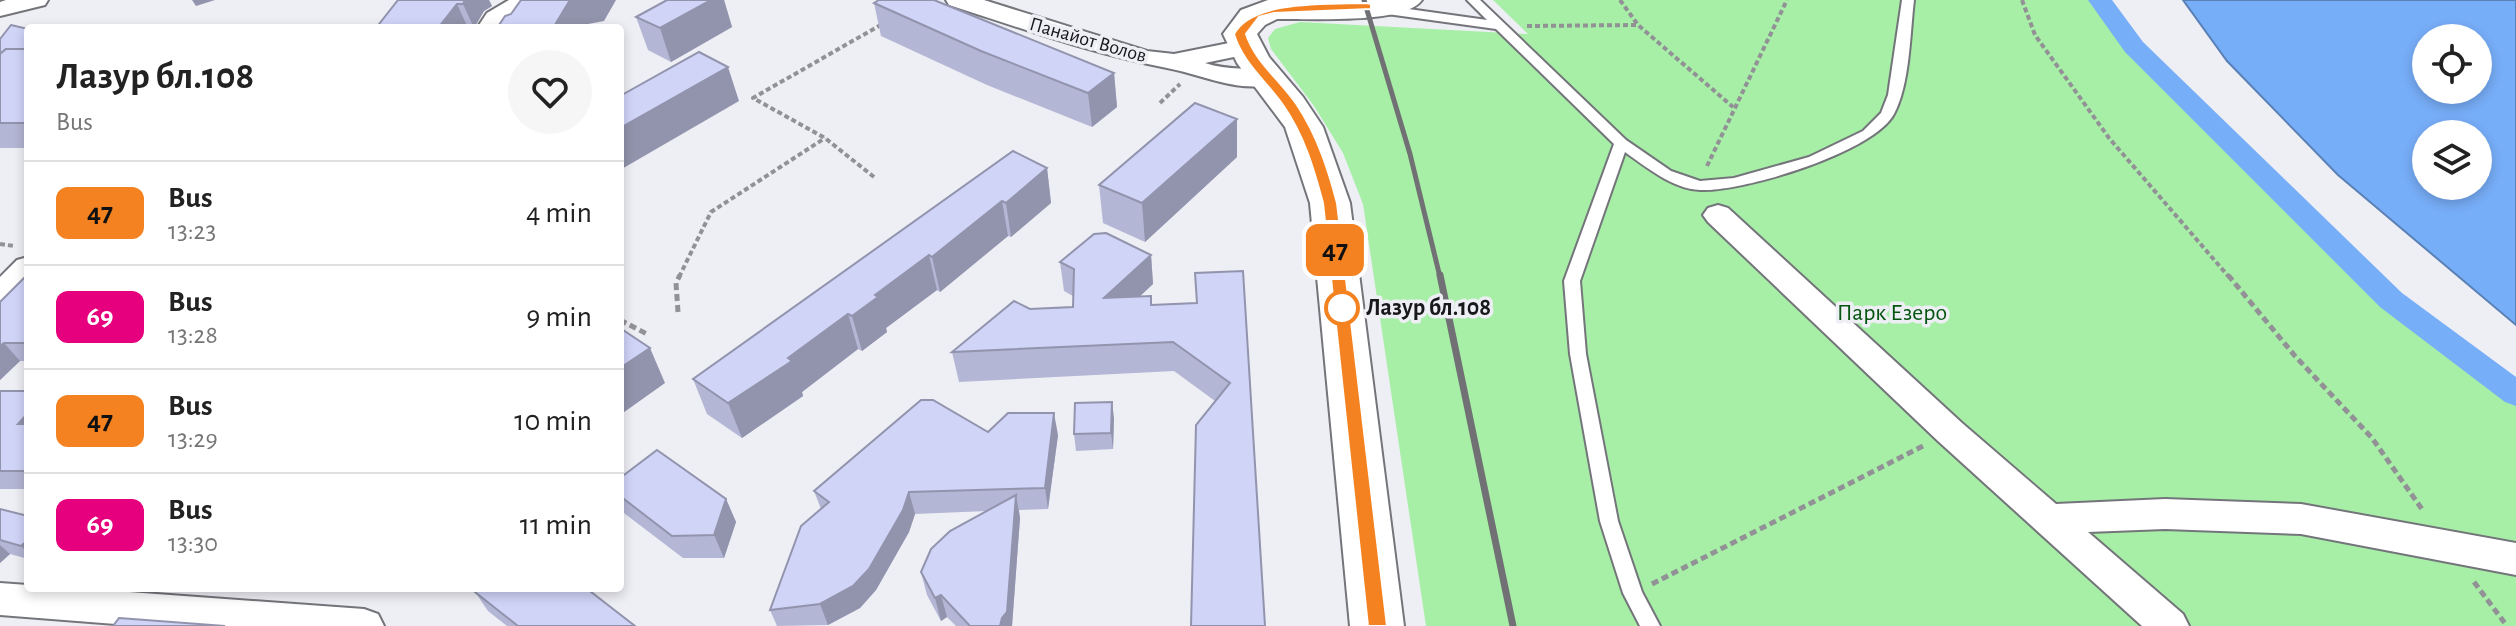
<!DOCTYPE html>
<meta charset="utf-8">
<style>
body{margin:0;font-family:"Alegreya Sans",sans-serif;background:#f6f6f6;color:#222;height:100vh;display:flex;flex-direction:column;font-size:30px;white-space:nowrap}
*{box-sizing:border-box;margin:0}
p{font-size:26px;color:#767676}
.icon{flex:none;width:44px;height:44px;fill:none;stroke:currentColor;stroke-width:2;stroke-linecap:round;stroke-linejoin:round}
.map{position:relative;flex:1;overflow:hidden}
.sheet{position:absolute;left:24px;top:24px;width:600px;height:568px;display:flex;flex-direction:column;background:#fff;border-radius:8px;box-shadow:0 4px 12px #0003}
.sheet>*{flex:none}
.badge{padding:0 16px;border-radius:12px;font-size:28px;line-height:52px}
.buttons{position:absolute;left:2412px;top:24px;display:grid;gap:16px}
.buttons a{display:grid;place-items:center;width:80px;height:80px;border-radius:50%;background:#fff;box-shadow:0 4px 12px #0003;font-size:40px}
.map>.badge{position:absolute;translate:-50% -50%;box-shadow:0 0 0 4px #fff}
.round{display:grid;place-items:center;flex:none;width:84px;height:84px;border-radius:42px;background:#f6f6f6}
.head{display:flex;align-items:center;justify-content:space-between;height:136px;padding:0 32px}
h1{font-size:38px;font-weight:700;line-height:60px}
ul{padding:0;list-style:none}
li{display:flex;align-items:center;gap:24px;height:104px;padding:0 32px;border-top:2px solid #e0e0e0}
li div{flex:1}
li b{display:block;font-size:30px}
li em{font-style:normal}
li .badge{min-width:88px;font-weight:700;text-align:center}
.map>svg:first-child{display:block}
.green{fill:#a7efa6}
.water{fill:#77aef8;stroke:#5a81b6;stroke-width:2;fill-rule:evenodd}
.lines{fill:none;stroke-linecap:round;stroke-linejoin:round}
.canal{fill:#77aef8;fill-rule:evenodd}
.lane-casing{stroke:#74757b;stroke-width:4}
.street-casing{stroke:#74757b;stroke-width:4}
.secondary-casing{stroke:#74757b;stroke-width:4}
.path-far1{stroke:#919196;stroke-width:4;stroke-dasharray:5 3;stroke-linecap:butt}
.path{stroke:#919196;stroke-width:5;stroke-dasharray:7 4;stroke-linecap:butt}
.lane{fill:#fff;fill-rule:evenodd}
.street{fill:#fff;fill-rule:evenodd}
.secondary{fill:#fff;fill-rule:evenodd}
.rail-far1{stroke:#717175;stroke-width:5}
.rail{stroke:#717175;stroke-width:7}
.wall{fill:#b3b6d4}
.shaded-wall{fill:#9294ad}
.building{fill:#d0d4f7;stroke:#9294ad;stroke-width:2}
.line{fill:#f58220;stroke:#fff;stroke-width:2}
.stop-dot{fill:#fff;stroke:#f58220;stroke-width:4}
.labels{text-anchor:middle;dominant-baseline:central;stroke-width:7;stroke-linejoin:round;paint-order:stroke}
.far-street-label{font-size:20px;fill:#18181b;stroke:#eeeef5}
.stop-label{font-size:24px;font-weight:bold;fill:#18181b;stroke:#eeeef5;text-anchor:start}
.park-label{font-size:24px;fill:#055510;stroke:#eeeef5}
</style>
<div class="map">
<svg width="2516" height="626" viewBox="0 0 2516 626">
<rect width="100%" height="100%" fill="#eeeef5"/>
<path class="green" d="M1493,0h607l34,47 262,264 120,88v227h-1090l-63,-422 -20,-51 -29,-47 -43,-57 -3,-11 7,-9 25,-7 228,12z"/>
<path class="water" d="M2183,0h333v325l-178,-150 -111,-114zM2426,38h52v52h-52zM2426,134h52v52h-52z"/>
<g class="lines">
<path class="canal" d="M2088,0h24l31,42 259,251 114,84v29l-11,-4 -125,-95 -255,-255z"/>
<g class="lane-casing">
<path id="lane" d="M1467,0h13l146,140 45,31 29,10 34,-3 75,-21 54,-26 18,-18 7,-18 14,-95h12c-4,33 -4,84 -20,114 -20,38 -151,78 -194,76 -27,-1 -54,-23 -75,-38l-45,129 6,73 32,167 24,71 18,34h-20l-17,-33 -23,-72 -30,-167 -6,-73 50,-137 -118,-115 -116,-16 -6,-4 6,-4 107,15z"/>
</g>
<g class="street-casing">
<g id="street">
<path d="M6,0h42l-3,5 -45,11v-14z"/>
<path d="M509,0h30l-36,28h-26l10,-15z"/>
<path d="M946,0h38l163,51 27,3 70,-14 9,3 4,5 -4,5 -48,10c24,8 47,4 70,9l4,6 -4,6c-39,9 -71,-9 -108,-16 -74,-14 -146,-40 -218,-63z"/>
<path d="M1718,205l10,3 234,215 94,81 109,-5 136,5 215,39v32l-215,-41 -136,-5 -77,3 95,82 6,12h-47l-204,-185 -230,-219 -5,-7 5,-7z"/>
<path d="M28,257v29l-17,18 -11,3v-30l17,-17z"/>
<path d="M0,583l28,2v3h46l290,21 14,5 6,12h-243l-141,-11z"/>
</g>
</g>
<g class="secondary-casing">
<path id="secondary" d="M1268,0h154c-17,25 -114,18 -145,19l-12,6 -8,9 12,23 34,40 20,30 27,76 54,423h-54l-40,-423 -25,-76 -48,-64 -14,-29 18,-24z"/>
</g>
<g class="path-far1">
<path d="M1620,0l18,25 95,82"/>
<path d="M2022,0l13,35 74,103 120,139"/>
<path d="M1527,26l110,-1"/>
<path d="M1160,103l20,-19"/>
<path d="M1707,166l80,-166"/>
<path d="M874,177l-49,-39 -72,-40 131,-75"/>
<path d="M0,244l14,2"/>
<path d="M679,277l32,-65 114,-74"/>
</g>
<g class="path">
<path d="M2228,275l67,81 77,82 52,74"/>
<path d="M678,312l-2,-29 4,-8"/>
<path d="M620,320l27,14"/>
<path d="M2474,582l33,44"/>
<path d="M1652,584l273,-139"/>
</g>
<use href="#lane" class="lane"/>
<use href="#street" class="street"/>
<use href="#secondary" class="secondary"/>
<path class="rail-far1" d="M1364,0l46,154 30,123"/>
<path class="rail" d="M1440,275l73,351"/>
</g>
<g class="wall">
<path d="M398,0h91l3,6 -8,5 -10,17h-98z"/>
<path d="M667,0h57l8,27 -61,35 -23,-12 -12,-33z"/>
<path d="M874,3l240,70 3,34 -25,20 -105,-42 -106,-49z"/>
<path d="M28,29v119h-28v-109z"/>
<path d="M1237,119v38l-92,85 -42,-19 -4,-38z"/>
<path d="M1047,168l4,35 -40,34 -3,-1 -68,56 -3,-2 -51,38 1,4 -25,19 -4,-2 -56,43 1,4 -61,42 -35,-24 -14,-35z"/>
<path d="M1151,255l2,29 -13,12 11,9 46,-2 46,-32 22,355 -50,-225 -41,-30 -215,11 -7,-30 78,-43 43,-2v-11l-9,-5 -4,-29z"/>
<path d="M28,274v87h-8l-20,19v-78z"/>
<rect x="0" y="391" width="28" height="98"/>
<path d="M1114,418l-1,31 -37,2 -2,-17z"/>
<path d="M988,432l70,3 -10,74 -29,1 1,8 -8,108h-56l-9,-9 -6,4 -14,-26 -6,-23 66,-61 -72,3 -6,18 -33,58 -16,18 -32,17 -51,1 -7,-16 51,-101 -7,-18z"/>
<path d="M620,478l106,21 10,23 -12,36h-41l-63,-48z"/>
<path d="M0,509l28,7v43l-18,-5 -10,9z"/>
<path d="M475,592l160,34h-128l-19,-15z"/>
</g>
<g class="shaded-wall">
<path d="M192,0h23l-19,6z"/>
<path d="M465,0h24l3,6 -8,5 -10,17 -11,-24z"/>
<path d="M570,0h46l-12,21 -21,4 -2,3h-28z"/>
<path d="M711,0h13l8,27 -61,35 -11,-34z"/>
<path d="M457,4l11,24h-30z"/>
<path d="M728,67l11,34 -119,69v-42z"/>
<path d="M1114,73l3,34 -25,20 -4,-34z"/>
<path d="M1237,119v38l-92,85 -3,-39z"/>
<path d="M1047,168l4,35 -40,34 -5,-34z"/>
<path d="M1002,201l6,35 -68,56 -8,-35z"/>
<path d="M929,255l8,35 -51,38 1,4 -25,19 -10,-35 23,-21z"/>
<path d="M1151,255l2,29 -46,43 -3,-29z"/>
<path d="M848,314l10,35 -56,43 1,4 -61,42 -14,-35z"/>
<path d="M4,343l16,18 -20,19v-34z"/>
<path d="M650,348l15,35 -45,32v-47z"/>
<path d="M1112,402l2,16 -1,31 -2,-16z"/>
<path d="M28,413v22l-10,-11z"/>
<path d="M1054,413l4,22 -10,74 -3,-21z"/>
<path d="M909,492l6,22 -6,18 -33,58 -16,18 -32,17 -8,-21z"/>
<path d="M1016,495l4,23 -8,108h-12z"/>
<path d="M726,499l10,23 -12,36 -10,-23z"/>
<path d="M28,540v13l-7,-7z"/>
<path d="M0,545l10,9 -10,9z"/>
<path d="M941,595l6,22 -6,4 -6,-23z"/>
</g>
<g class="building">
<path d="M398,0h67l-2,4h-6l-19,24h-62z"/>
<path d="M521,0h49l-17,28h-56l8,-12 6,-2z"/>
<path d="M667,0h44l-51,28 -24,-11z"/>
<path d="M879,0h55l180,73 -26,20 -107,-42 -107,-48z"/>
<path d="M11,25l17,4v20h-22l-6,5v-15z"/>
<path d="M6,49h22v74h-28v-69z"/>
<path d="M699,52l29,15 -108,61v-32z"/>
<path d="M1195,103l42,16 -95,84 -43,-18z"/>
<path d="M1013,151l34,17 -41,35 -4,-2 -70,56 -3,-2 -54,40 3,2 -26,19 -4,-2 -60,44 4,3 -64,42 -35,-24z"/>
<path d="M1106,233l45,22 -47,43 47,-2v9l46,-2 -2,-30 48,-2 22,355h-74l5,-201 34,-42 -57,-41 -221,10 62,-51 16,8 43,-2 1,-38 -14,-7 34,-28z"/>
<path d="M28,274v69h-24l-4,3v-44z"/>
<path d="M620,328l30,20 -30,20z"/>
<path d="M0,391h28v22l-10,11h10v47h-28z"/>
<path d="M921,400h12l55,32 20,-19h46l-9,75 -136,4 -6,18 -34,59 -16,17 -33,18 -50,6 31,-84 28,-24 -15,-11z"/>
<path d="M1112,402l-1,31 -37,1 1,-31z"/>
<path d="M657,450l69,49 -12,36 -42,1 -52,-40v-18z"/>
<path d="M1016,495l-9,117 -5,6 -2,8h-30l-29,-31 -6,3 -14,-26 10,-23 19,-18z"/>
<path d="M0,509l28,7v24l-7,6 -21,-6z"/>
<path d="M480,588h106l49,38h-117l-43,-34z"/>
<path d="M119,618l106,8h-112z"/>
</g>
<path class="line" d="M1366,3l5,1v5l-97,4 -15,4 -13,17c9,28 35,47 51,71 20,30 31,64 40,98l50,423h-19l-45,-423c-9,-34 -19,-68 -40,-98 -16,-23 -41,-43 -49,-71 18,-34 93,-30 132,-31z"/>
<circle class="stop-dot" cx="1342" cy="308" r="16"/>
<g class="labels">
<g class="far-street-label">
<text transform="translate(1088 40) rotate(16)">Панайот Волов</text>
</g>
<g class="stop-label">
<text x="1366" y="308">Лазур бл.108</text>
</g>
<g class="park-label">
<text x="1892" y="313">Парк Езеро</text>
</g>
</g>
</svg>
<div class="buttons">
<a><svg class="icon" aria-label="locate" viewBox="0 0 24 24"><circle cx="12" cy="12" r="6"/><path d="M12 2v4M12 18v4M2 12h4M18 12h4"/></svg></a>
<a><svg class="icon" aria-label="layers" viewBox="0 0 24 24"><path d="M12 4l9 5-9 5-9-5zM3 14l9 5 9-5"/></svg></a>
</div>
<b class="badge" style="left:1335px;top:250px;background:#f58220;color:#111">47</b>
<section class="sheet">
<div class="head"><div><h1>Лазур бл.108</h1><p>Bus</p></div><a class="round"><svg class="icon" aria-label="heart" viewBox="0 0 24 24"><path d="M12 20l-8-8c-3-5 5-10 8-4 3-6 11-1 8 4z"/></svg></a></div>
<ul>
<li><span class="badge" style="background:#f58220;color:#111">47</span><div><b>Bus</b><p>13:23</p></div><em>4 min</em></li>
<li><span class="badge" style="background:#e6007e;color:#fff">69</span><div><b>Bus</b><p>13:28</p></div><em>9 min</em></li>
<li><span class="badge" style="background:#f58220;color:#111">47</span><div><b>Bus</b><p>13:29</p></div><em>10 min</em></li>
<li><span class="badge" style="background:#e6007e;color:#fff">69</span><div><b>Bus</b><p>13:30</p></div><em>11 min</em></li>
</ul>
</section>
</div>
